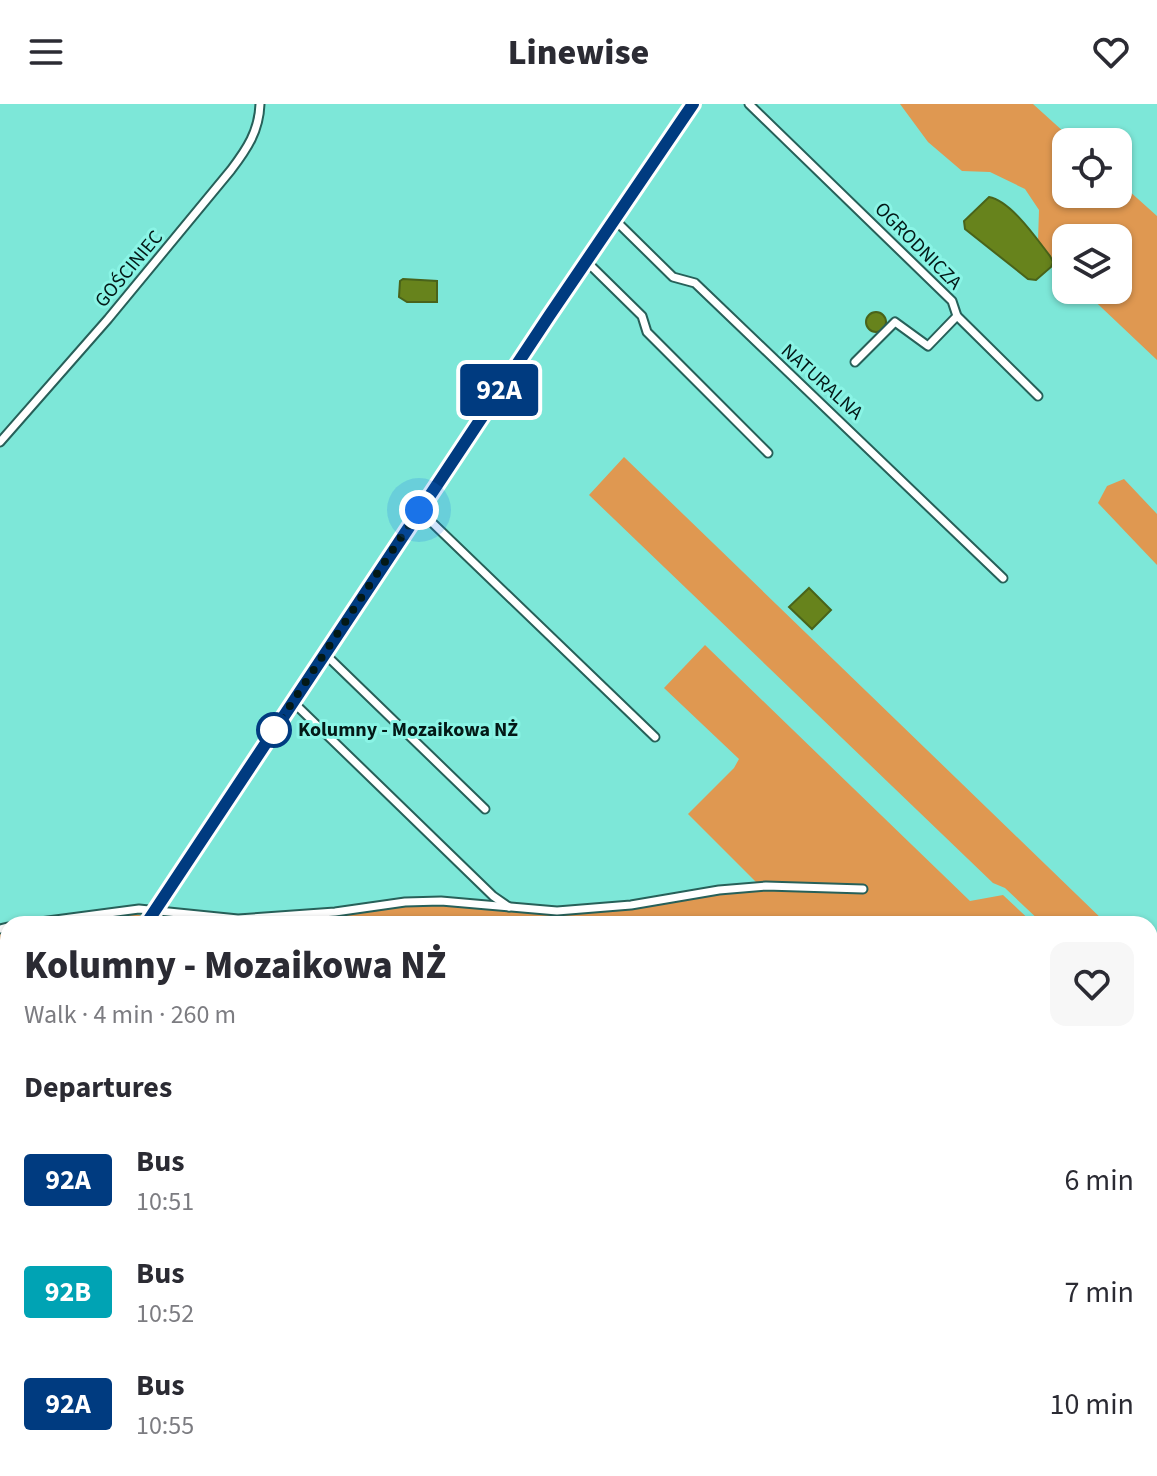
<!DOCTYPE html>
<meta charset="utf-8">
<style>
body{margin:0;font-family:"Source Sans 3",sans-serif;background:#f7f7f7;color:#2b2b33;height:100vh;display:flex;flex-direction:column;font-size:30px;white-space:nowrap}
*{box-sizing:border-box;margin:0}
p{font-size:26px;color:#7c7c81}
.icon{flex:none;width:44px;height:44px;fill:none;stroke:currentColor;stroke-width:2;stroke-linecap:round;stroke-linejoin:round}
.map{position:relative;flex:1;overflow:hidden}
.panel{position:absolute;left:0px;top:812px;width:1158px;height:560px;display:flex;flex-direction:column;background:#fff;border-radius:24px 24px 0 0;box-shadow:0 2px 6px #0004}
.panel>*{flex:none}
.badge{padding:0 16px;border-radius:6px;font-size:28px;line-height:52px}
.buttons{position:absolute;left:1052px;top:24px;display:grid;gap:16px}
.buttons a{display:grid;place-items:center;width:80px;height:80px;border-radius:16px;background:#fff;box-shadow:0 2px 6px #0004;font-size:40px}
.you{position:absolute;width:40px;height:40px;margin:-20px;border:6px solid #fff;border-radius:50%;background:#1a73e8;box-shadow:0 0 0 12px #1a73e833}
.map>.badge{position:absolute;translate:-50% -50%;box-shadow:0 0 0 4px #fff}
h2{padding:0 24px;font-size:30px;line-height:72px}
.round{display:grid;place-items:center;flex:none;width:84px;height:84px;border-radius:16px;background:#f7f7f7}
.overview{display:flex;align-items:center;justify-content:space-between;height:136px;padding:0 24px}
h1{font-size:38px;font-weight:800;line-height:60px}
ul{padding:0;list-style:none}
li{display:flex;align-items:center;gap:24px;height:112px;padding:0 24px}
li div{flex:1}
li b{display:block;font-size:30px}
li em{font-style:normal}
li .badge{min-width:88px;font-weight:700;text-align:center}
header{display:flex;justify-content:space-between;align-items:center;height:104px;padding:0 24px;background:#fff;font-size:36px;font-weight:800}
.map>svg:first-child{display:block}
.green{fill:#df9851}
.forest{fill:#c98030}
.water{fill:#67831c;stroke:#49631a;stroke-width:2}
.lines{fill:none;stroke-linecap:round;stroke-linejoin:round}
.stream{stroke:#49631a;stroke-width:2}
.minor-casing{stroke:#276059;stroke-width:11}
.tertiary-casing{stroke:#276059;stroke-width:13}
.minor{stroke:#fff;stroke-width:7}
.tertiary{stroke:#fff;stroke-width:9}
.line-casing{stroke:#fff;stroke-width:18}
.line{stroke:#003b80;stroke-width:12}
.walk{stroke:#031917;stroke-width:8;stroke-dasharray:0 14.4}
.stop-dot{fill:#fff;stroke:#003b80;stroke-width:4}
.labels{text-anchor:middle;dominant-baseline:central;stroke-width:6;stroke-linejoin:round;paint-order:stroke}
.street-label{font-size:20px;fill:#031917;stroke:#8af4e5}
.stop-label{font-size:20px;font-weight:bold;fill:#031917;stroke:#8af4e5;text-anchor:start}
</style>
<header><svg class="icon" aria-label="menu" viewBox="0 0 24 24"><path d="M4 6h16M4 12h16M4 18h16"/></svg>Linewise<svg class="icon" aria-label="heart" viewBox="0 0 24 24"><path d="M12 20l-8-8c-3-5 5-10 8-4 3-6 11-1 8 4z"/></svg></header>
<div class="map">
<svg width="1157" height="1372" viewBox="0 0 1157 1372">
<rect width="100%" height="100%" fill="#7de7d8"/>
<g class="green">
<path d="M900,0h133l42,38h-9v52h52v-13l39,35v144l-74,-70h35v-52h-52v36l-13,-12 -15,-21 1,-31 -14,-21 -35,-17 -28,-1 -34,-29z"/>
<path d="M624,353l483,467h-64l-38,-36 -12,-5 -404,-388z"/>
<path d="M1124,375l33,35v51l-59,-62 9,-17z"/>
<path d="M705,541l265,256 33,-6 31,29h-990c24,-4 77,-18 98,-8l21,-4 63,7 213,-17 108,10 213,-26 -72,-72 46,-46 5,-9 -75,-71z"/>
<path d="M8,827v284l-8,-7v-276z"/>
<path d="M1150,861l7,7v59l-7,-7z"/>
<path d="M1150,929l7,7v436h-1073l-8,-8h1074z"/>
</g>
<g class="forest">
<path d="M8,1315v49h72l8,8h-88v-49z"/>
<path d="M130,1364h205l-6,8h-190z"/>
<path d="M399,1364h37l8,8h-31z"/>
<path d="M737,1364h316l5,6 -313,2z"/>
</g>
<g class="water">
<path d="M989,93c22,4 47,41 61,59l3,6 -2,5 -15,13 -8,-1 -63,-50 -1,-8z"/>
<path d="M403,175l34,2v21h-30l-8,-5 1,-16z"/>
<circle cx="876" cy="218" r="10"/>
<path d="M809,484l22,22 -19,19 -23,-22z"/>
</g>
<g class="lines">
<g class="stream">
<path d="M0,1072l8,-6"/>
<path d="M1013,1372l4,-8"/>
</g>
<g class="minor-casing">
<g id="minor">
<path d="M749,0l203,197 5,15 81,80"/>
<path d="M614,115l59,58 22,6 308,295"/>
<path d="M586,157l56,55 5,16 121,121"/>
<path d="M855,258l40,-40 33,24 29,-30"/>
<path d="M0,338l108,-123 123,-149c16,-21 28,-39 29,-66"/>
<path d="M419,406l236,227"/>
<path d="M325,550l160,155"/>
<path d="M293,598l200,194 16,11"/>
<path d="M25,820l114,-15 99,10 97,-7 70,-10 36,-1 116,10 74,-6 88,-15 47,-4 97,3"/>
<path d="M0,825l8,-2"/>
<path d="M1150,955l7,-7"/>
<path d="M1150,1168l7,7"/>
<path d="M619,1364l8,8"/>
<path d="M346,1372l7,-8"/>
<path d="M724,1372l8,-8"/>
</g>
</g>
<g class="tertiary-casing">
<g id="tertiary">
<path d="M145,820l404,-608 144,-212"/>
<path d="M0,1040l8,-12"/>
</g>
</g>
<use href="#minor" class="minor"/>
<use href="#tertiary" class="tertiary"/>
</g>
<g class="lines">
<g class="line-casing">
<path id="line" d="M146,820l403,-608 144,-212"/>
</g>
<use href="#line" class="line"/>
<path class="walk" d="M274,626l145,-220"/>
</g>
<circle class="stop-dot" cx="274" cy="626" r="16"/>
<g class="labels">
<g class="street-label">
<text transform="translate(918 142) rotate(45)">OGRODNICZA</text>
<text transform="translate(129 165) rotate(-50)">GOŚCINIEC</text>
<text transform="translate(822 278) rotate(42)">NATURALNA</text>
</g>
<g class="stop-label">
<text x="298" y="626">Kolumny - Mozaikowa NŻ</text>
</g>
</g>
</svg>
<div class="buttons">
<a><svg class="icon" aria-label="locate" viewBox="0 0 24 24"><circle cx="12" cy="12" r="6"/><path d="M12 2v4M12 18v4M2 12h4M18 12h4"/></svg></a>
<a><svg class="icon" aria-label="layers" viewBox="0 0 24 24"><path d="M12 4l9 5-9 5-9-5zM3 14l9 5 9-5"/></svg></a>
</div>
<div class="you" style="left:419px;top:406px"></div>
<b class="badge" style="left:499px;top:286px;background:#003b80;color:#fff">92A</b>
<section class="panel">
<div class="overview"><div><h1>Kolumny - Mozaikowa NŻ</h1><p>Walk · 4 min · 260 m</p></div><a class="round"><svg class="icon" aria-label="heart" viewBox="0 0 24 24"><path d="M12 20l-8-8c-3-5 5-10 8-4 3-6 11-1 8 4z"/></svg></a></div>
<h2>Departures</h2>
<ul>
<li><span class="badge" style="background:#003b80;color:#fff">92A</span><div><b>Bus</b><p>10:51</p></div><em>6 min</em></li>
<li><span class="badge" style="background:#00a3b4;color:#fff">92B</span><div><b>Bus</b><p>10:52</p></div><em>7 min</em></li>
<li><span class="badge" style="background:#003b80;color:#fff">92A</span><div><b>Bus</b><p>10:55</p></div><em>10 min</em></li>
</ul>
</section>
</div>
